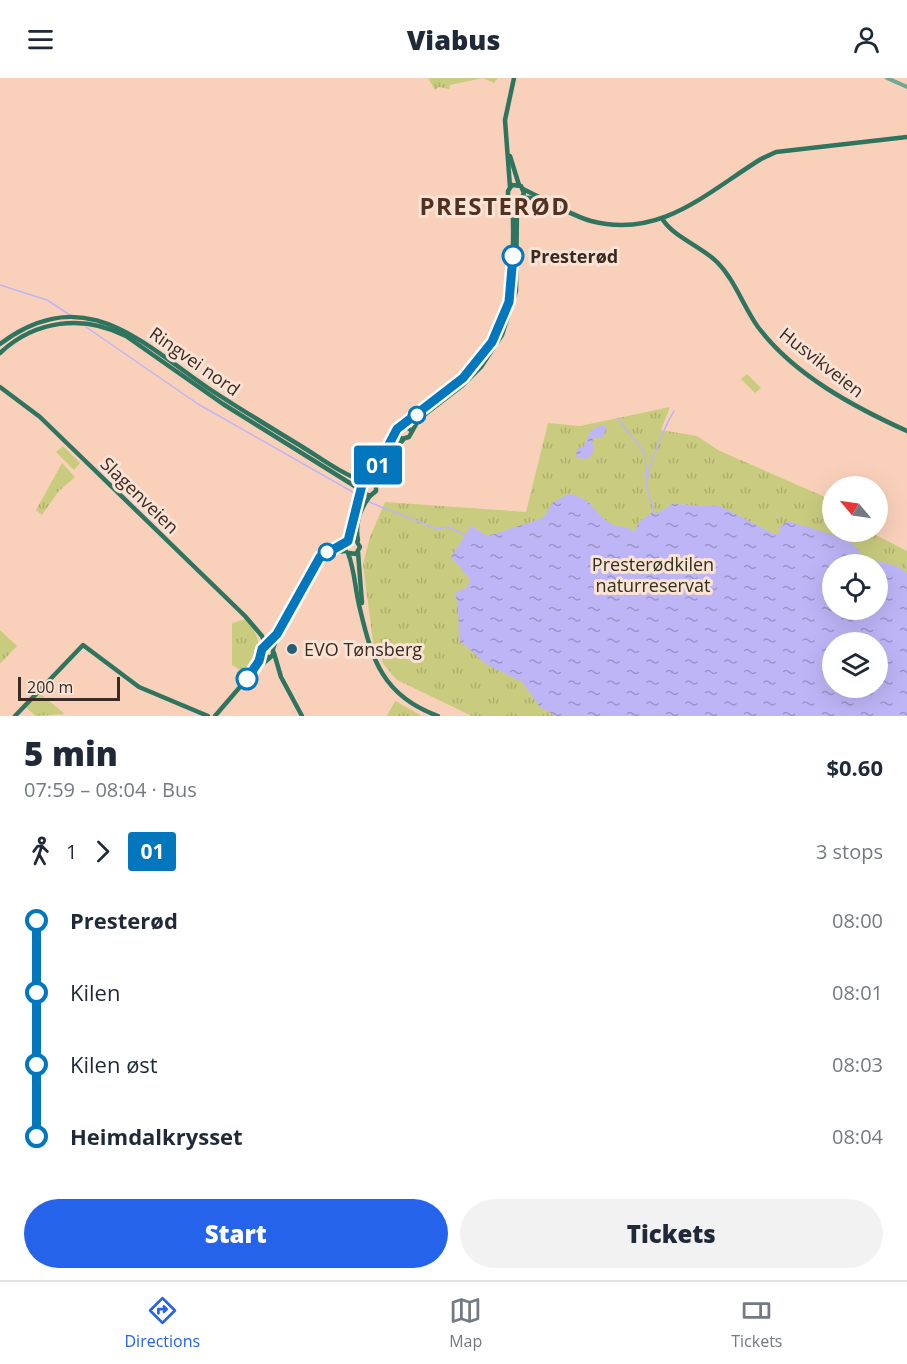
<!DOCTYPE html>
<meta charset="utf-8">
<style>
body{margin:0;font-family:"Open Sans",sans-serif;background:#f2f2f3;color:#1f2937;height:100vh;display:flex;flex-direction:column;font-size:22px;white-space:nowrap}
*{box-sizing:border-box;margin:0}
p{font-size:20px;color:#747a83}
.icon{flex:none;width:33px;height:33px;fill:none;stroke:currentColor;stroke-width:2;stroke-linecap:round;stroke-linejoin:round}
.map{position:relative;height:638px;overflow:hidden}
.panel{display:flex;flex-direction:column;background:#fff;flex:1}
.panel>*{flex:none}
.badge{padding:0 12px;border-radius:4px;font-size:21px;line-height:39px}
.needle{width:39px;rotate:299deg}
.fabs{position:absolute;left:822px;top:398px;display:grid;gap:12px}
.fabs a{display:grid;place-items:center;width:66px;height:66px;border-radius:50%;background:#fff;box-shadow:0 6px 24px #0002;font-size:30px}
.scale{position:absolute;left:18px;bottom:15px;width:102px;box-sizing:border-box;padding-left:6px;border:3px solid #392a22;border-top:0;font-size:16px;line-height:21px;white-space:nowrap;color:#392a22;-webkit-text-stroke:4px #fae2d5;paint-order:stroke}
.map>.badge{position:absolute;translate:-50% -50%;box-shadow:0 0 0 3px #fff}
.legs{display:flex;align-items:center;gap:9px;height:66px;padding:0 24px;font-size:20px}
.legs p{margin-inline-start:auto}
.head{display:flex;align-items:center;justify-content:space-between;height:102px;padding:0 24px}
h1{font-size:33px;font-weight:800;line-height:45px}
.cta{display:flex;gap:12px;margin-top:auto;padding:12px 24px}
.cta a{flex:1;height:69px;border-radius:36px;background:#2563eb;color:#fff;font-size:24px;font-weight:800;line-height:69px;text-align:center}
.cta a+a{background:#f2f2f3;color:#1f2937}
ul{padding:0 24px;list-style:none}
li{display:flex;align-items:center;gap:21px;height:72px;font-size:22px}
li i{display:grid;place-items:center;width:9px;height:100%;margin:0 8px;background:currentColor}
li i::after{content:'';width:15px;height:15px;margin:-8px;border:4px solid;border-radius:50%;background:#fff}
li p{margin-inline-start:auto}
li:first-child i{background:linear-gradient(#0000 50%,currentColor 0)}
li:last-child i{background:linear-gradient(currentColor 50%,#0000 0)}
header{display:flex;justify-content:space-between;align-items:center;height:78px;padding:0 24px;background:#fff;font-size:27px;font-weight:800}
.menu{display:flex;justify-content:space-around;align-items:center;height:84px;border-top:2px solid #e0e1e3;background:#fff;font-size:16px;color:#747a83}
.menu a{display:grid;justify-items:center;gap:3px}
.menu .active{color:#2563eb}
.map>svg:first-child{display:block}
.grass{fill:url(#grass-tufts);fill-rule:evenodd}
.pitch{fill:#c9cc7e}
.water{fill:url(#water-ripples);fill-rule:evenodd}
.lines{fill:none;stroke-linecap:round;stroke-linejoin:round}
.stream{stroke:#beb5f7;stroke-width:1.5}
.minor{stroke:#6da994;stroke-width:4}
.major{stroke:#2e745f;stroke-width:4.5}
.line-1-casing{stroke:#fff;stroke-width:14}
.line-1{stroke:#0277bd;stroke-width:9}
.stop-1-dot{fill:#fff;stroke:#0277bd;stroke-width:3}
.poi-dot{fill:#245e77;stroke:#fae2d5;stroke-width:2}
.labels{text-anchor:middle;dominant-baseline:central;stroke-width:6;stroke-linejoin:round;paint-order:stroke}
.stop-label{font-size:18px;font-weight:bold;fill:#392a22;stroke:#fae2d5;text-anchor:start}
.street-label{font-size:18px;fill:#392a22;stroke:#fae2d5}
.park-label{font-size:18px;fill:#30311a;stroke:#fae2d5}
.poi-label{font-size:18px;fill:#392a22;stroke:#fae2d5;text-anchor:start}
.district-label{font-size:24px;font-weight:bold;letter-spacing:1.5px;fill:#513120;stroke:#fae2d5}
</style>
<header><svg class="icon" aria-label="menu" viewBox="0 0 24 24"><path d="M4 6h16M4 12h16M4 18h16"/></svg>Viabus<svg class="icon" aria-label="person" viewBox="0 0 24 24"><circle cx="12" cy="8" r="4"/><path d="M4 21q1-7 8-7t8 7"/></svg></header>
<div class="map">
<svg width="907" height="638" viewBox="0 0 907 638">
<defs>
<pattern id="grass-tufts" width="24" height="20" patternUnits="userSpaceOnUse" patternTransform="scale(1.5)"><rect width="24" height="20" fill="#c9cc7e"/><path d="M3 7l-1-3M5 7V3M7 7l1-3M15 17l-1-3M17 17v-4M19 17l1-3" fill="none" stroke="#adaf6d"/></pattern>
<pattern id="water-ripples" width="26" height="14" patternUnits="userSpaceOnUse" patternTransform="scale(1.5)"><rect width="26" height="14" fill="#beb5f7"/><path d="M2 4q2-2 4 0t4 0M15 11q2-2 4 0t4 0" fill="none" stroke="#9b93c8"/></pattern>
</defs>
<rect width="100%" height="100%" fill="#f9d1bb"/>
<g class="grass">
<path d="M428,0h70l-4,5 -11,-5 -33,7 -1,4 -10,-2 -4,3z"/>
<path d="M670,329l-9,23 36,6 23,15 105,46v12l7,4v18h36l39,20v165h-435l-75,-36 -13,-15 -11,-23 -10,-78 7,-27 15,-35 141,10 22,-89 32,3zM832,486h46v45h-46zM832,564h46v45h-46z"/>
<path d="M62,385l13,14 -17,15 -16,23 -6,-5z"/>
<path d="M246,541c15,19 18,33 4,53l-5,1 -13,-8v-42z"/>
<path d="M0,552l17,16 -17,18z"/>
<path d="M37,613l28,23 -29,2 -12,-10z"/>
<path d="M395,623l27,15h-35z"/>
</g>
<g class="pitch">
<path d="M747,296l14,14 -6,5 -14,-14z"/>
<path d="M63,368l17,17 -6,7 -18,-18z"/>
</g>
<g class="water">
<path d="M602,347l5,2 -5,11h-9c-2,7 5,17 -8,21l-9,-2 1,-8 7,-3 7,-16z"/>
<path d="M569,416c27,5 24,21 43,30 8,4 15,1 22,8l6,-11 13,-9 5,1 14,-9 48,2 54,28h5l1,-7 8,-6c20,7 42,11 61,21 9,4 9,12 20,17 14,5 27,3 38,15v142h-351l-16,-9 -18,-25 -36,-18 -27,-24 -1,-34 -3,-13 12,-6 3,-8 -19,-22 20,-31 17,10 55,-18 10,-16zM832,486h46v45h-46zM832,564h46v45h-46z"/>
</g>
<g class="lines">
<g class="stream">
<path d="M0,207l47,15 23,15"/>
<path d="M86,249l112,77 167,95"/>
<path d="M617,340l28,35 2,29"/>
<path d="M369,424l68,27 11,-2 17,8"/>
<path d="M653,433c1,-10 -4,-13 -6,-22 -3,-15 19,-65 27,-78"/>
</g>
<path class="minor" d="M887,0l20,9"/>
<g class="major">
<path d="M510,78l9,29"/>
<path d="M510,109l-5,-67 9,-42"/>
<path d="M523,111l24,12"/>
<path d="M522,120c24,-2 46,17 69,23 70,18 115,-28 170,-62l15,-7 131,-15"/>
<path d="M663,142c12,18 38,26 54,42 18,18 26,44 41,65 36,48 96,80 149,104"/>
<path d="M0,266c83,-63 140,-3 208,44 30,20 62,39 93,58 21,13 41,28 64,36"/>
<path d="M0,275c35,-33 83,-39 126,-17l97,68 138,86"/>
<path d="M0,309l40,30 205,199 17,20 4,10"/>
<path d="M403,347c71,-43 112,-94 110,-179 0,-15 1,-32 -2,-47"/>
<path d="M411,352l-8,-5 -6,4v5l5,5 7,-2 10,-18 44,-34 18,-18 21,-32 14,-44 1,-83 7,-15 -3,-7 -9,-1 -4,6v6l6,4 6,-1"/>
<path d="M366,403l10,5v5l-6,5 -8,-4v-7l13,-14 22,-37"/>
<path d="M376,408l12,-29 15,-17"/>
<path d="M358,462c-3,-15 2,-31 12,-44"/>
<path d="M348,463l8,-1 4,7 -4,7 -7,-1"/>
<path d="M345,466l6,-11 11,-41"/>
<path d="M358,474l4,51"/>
<path d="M348,475c7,18 7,37 12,56 12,51 23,87 78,107"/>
<path d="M325,479l9,-5 12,-1"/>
<path d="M268,567l52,-88 27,-16"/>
<path d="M273,570l6,-14"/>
<path d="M274,575l7,24 21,39"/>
<path d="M15,638l68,-71 56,42 69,29"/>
<path d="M215,638l37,-43 21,-18v-7l-5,-3 -6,7 7,6"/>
</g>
</g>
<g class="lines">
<g class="line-1-casing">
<path id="line-1" d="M247,601l12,-18 3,-12 15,-15 43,-77 28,-16 14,-56 13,-14 22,-42 66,-51 29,-36 17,-40 4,-46"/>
</g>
<use href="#line-1" class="line-1"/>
</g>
<g class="stop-1-dot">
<circle cx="513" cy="178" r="10"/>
<circle cx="417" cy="337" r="8"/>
<circle cx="327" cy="474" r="8"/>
<circle cx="247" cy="601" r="10"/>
</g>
<circle class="poi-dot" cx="292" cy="571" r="6"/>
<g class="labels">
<g class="stop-label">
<text x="530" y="178">Presterød</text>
</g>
<g class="street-label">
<text transform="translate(195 283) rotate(35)">Ringvei nord</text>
<text transform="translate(822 284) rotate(38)">Husvikveien</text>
<text transform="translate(140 417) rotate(44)">Slagenveien</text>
</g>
<g class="park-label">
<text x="653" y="486">Presterødkilen<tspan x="653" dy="21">naturreservat</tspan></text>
</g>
<g class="poi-label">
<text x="304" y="571">EVO Tønsberg</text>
</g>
<g class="district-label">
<text x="495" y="127">PRESTERØD</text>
</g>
</g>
</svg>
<div class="fabs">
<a><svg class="needle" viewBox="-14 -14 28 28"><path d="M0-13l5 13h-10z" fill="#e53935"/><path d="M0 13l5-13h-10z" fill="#747a83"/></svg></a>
<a><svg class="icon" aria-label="locate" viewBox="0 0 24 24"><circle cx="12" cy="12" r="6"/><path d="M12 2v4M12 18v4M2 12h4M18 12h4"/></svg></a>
<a><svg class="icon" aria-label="layers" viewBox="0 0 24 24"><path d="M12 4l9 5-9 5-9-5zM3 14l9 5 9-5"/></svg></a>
</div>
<div class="scale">200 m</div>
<b class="badge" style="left:378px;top:387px;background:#0277bd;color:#fff">01</b>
</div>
<section class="panel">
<div class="head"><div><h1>5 min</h1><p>07:59 – 08:04 · Bus</p></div><b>$0.60</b></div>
<div class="legs"><svg class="icon" aria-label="walk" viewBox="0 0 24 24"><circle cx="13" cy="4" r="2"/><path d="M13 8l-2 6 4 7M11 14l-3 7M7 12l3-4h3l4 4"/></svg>1<svg class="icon" aria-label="forward" viewBox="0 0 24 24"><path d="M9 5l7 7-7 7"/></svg><b class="badge" style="background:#0277bd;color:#fff">01</b><p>3 stops</p></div>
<ul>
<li><i style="color:#0277bd"></i><b>Presterød</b><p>08:00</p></li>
<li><i style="color:#0277bd"></i><span>Kilen</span><p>08:01</p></li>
<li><i style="color:#0277bd"></i><span>Kilen øst</span><p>08:03</p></li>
<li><i style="color:#0277bd"></i><b>Heimdalkrysset</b><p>08:04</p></li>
</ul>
<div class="cta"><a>Start</a><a>Tickets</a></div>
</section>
<nav class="menu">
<a class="active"><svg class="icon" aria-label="directions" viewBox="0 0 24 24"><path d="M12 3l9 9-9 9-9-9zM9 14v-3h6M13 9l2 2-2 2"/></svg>Directions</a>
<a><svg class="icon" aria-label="map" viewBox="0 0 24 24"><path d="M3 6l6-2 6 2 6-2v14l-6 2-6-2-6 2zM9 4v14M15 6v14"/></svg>Map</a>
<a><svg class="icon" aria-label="tickets" viewBox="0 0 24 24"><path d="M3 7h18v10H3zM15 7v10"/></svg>Tickets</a>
</nav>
